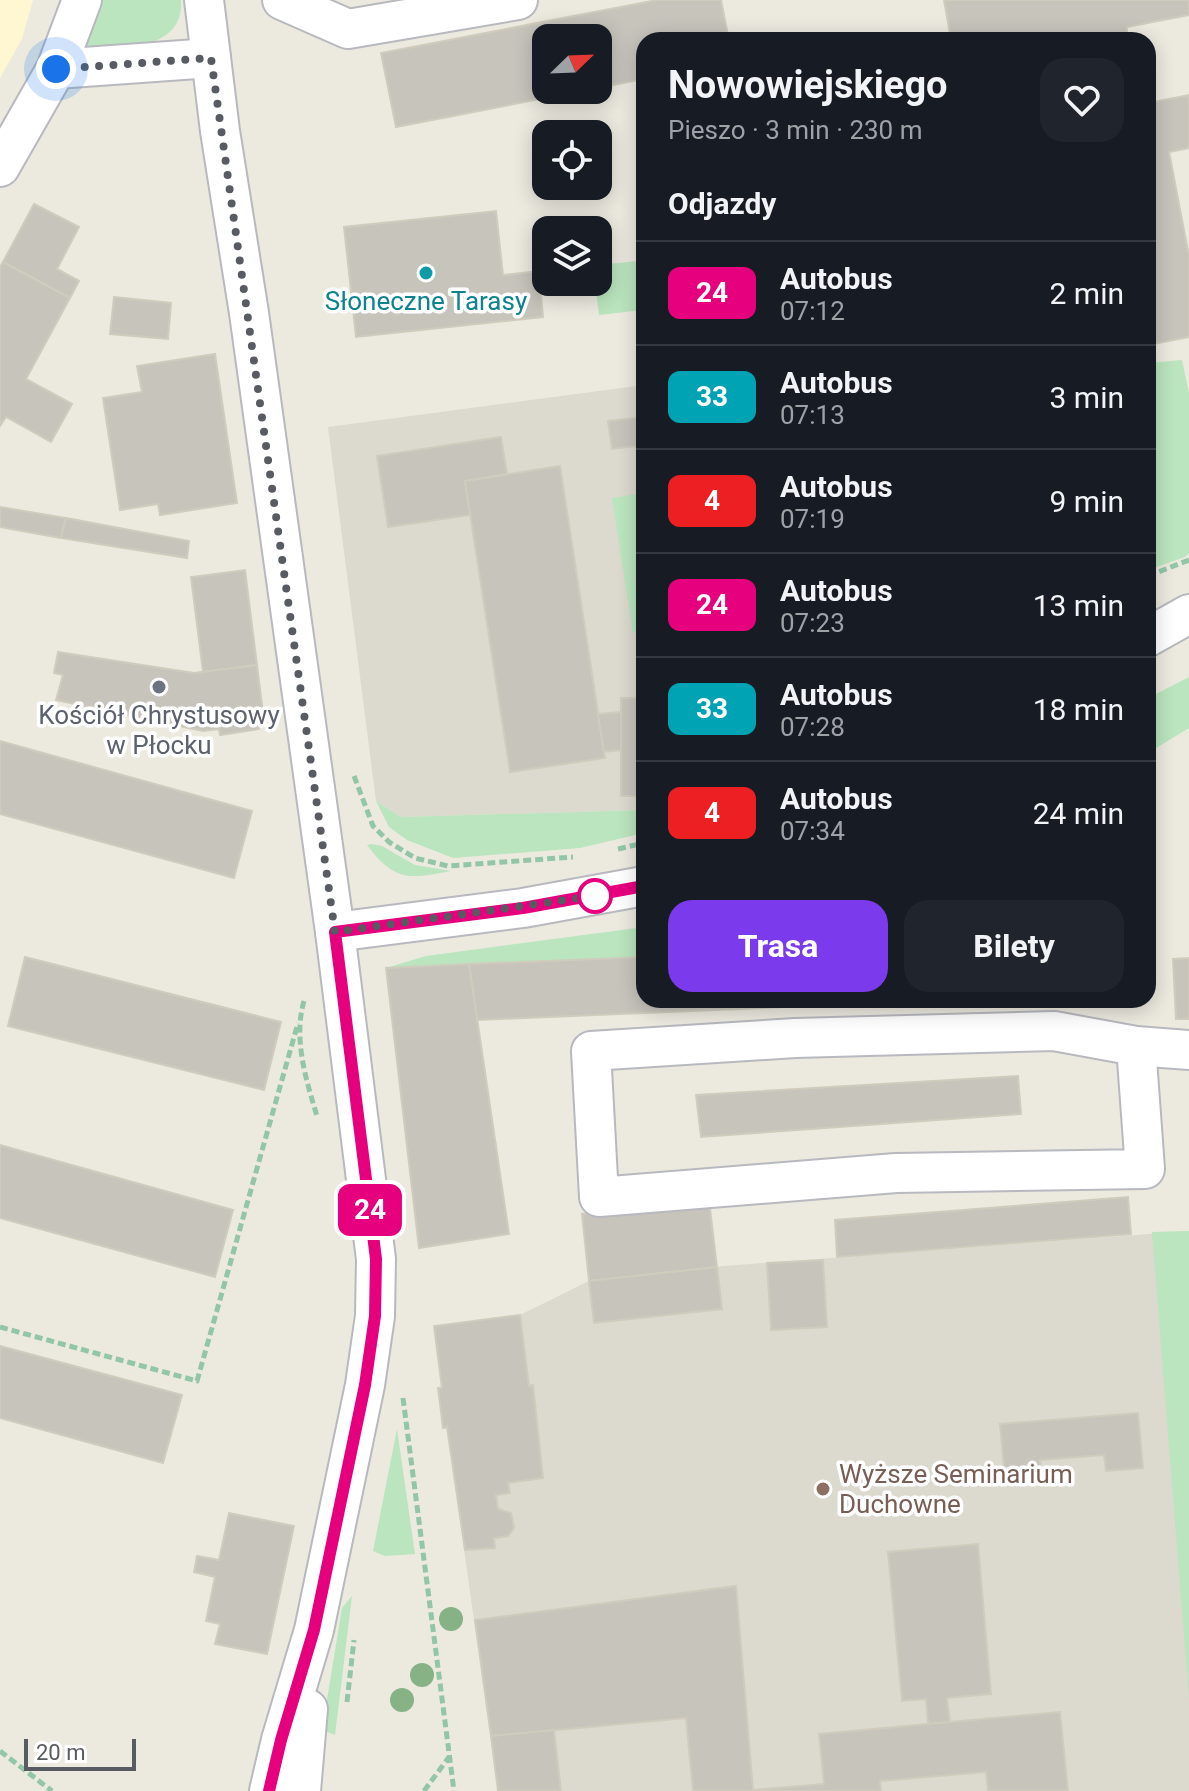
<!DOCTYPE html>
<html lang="pl">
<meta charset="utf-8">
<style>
body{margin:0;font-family:Roboto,sans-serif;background:#20242c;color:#f1f3f6;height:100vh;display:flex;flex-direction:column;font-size:30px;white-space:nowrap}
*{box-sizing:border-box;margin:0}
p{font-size:26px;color:#9ea1a6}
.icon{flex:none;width:44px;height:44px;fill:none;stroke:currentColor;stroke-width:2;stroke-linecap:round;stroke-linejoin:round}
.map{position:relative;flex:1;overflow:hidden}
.sheet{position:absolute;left:636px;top:32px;width:520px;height:976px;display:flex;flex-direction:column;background:#171b24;border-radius:24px;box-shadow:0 4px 20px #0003}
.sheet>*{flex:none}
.badge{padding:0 16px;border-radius:12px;font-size:28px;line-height:52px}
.needle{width:52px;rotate:67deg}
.tools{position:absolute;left:532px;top:24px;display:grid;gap:16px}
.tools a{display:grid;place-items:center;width:80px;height:80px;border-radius:16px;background:#171b24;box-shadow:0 4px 20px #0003;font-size:40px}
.scale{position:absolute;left:24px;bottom:20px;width:112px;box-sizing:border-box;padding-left:8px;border:4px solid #585b61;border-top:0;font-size:22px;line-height:28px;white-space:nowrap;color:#585b61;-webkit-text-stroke:6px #fff;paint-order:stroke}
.you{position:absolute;width:40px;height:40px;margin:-20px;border:6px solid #fff;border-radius:50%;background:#1a73e8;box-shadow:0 0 0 12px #1a73e833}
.map>.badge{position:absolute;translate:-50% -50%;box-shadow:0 0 0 4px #fff}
h2{padding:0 32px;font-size:30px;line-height:72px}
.round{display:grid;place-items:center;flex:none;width:84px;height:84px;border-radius:24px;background:#20242c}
.head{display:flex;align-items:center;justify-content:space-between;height:136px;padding:0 32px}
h1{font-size:38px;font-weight:700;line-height:60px}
.action{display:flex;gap:16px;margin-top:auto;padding:16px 32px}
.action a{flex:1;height:92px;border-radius:24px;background:#7c3aed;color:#fff;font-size:32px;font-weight:700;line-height:92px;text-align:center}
.action a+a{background:#20242c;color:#f1f3f6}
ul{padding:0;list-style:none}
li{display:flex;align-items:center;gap:24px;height:104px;padding:0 32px;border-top:2px solid #363941}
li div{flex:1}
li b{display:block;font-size:30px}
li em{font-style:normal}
li .badge{min-width:88px;font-weight:700;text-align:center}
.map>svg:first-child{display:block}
.commercial{fill:#fef7d2}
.education{fill:#dcd9ce}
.green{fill:#bae5be}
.building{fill:#c7c4bc;stroke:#d0ccbd;stroke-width:2}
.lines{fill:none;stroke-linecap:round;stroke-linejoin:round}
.minor-casing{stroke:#b7b9bf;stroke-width:42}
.path{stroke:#93c6a6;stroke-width:5;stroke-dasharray:8 4;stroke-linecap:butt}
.minor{stroke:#fff;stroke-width:38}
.tree{fill:#86b286}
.line-casing{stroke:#fff;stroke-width:18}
.line{stroke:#e6007e;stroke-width:12}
.walk{stroke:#585b61;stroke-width:8;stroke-dasharray:0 14.4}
.culture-dot{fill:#0f9aa8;stroke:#fff;stroke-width:3}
.worship-dot{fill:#6b7280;stroke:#fff;stroke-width:3}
.stop-dot{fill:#fff;stroke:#e6007e;stroke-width:4}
.education-dot{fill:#8d6e63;stroke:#fff;stroke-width:3}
.labels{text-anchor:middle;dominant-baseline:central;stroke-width:7;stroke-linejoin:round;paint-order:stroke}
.culture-label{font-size:26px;fill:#0d838f;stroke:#fff}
.worship-label{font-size:26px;fill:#5b616d;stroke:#fff}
.education-label{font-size:26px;fill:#785e54;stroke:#fff;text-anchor:start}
</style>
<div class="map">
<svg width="1189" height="1791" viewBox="0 0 1189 1791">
<rect width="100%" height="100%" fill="#eceadf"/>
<path class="commercial" d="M0,0h33l-11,39 -22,39z"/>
<g class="education">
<path d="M644,385v425l-243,7 -25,-16 -48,-374z"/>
<path d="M1189,1231v560h-691l-51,-363h-4l-5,-40 4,-1 -8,-61 86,-11 69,-34 135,-15z"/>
</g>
<g class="green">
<path d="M97,0h84c3,52 -60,47 -95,49l-4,-2z"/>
<path d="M638,261l5,49 -44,5 -4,-33h3v-17z"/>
<path d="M1182,360l7,33v160l-4,4 -37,13v-207z"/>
<path d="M644,493v138l-11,2 -21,-135z"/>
<path d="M1189,677v51l-41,25v-55z"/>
<path d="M376,801l25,16 243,-7v23l-64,15 -127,10 -46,-18 -18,-13z"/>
<path d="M372,844l10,2 33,19 36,6c-42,8 -56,11 -84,-26z"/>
<path d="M644,927v31l-258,10 40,-12z"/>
<path d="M1189,1231v468l-37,-467z"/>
<path d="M397,1429l18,125 -30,2 -12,-5z"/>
<path d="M352,1596l-17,139 -10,-4 -2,-7 19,-116z"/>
</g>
<g class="building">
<path d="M657,0h64l8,40h-85v39l-46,9v-50h-52v52h41l-191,37 -15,-74z"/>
<path d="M944,0h245v15l-62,12v12l-5,1h-171z"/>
<path d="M1189,95v53l-20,4 20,104v81l-41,8v-242z"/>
<path d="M34,204l45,23 -22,42 22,12 -9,17 -67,-36z"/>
<path d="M496,211l7,64 36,-4 4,46 -187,20 -12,-110z"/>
<path d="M3,262l67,36 -44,81 46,25 -21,38 -45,-25 -6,9v-159z"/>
<path d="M114,297l57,6 -3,36 -58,-5z"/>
<path d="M215,354l22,149 -77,12 -2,-11 -38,6 -17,-112 39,-6 -5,-26z"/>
<path d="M644,417v28l-32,4 -4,-28z"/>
<path d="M501,437l6,37 -42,7 5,34 -82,12 -11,-71z"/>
<path d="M560,466l45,292 -95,14 -45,-291z"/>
<path d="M0,507l66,11 -5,20 -61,-11z"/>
<path d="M66,518l123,23 -2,17 -126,-20z"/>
<path d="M245,570l12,95 -54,7 -12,-95z"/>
<path d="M58,652l136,21 63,-8 7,56 -6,1 1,7 -39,6 -1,-6 -16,2 -147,-31 7,-25 -9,-2z"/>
<rect x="621" y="698" width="23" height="98"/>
<path d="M621,712v38l-17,2 -6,-38z"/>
<path d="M0,741l252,70 -18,67 -234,-64z"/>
<path d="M25,957l256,65 -17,68 -256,-64z"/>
<path d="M644,957v43h310l-477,20 -8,-56z"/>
<path d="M1189,958v61h-13l-3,-60z"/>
<path d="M469,964l40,270 -90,14 -33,-280z"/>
<path d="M1018,1076l3,38 -320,23 -5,-42z"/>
<path d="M0,1145l233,65 -18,67 -215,-59z"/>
<path d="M1128,1197l3,37 -294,23 -2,-37z"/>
<path d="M709,1200l8,67 -128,14 -7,-67z"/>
<path d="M823,1260l4,67 -56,3 -4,-67z"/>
<path d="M717,1267l5,42 -128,14 -5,-42z"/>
<path d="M520,1315l9,71 4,-1 10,93 -35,5 2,10 -14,2 2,14 13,4 3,15 -6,8 -14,2 1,10 -30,2 -18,-123 -4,1 -5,-40h4l-8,-62z"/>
<path d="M0,1346l182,49 -19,68 -163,-45z"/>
<path d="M1138,1413l5,55 -37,3 -2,-16 -64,5 2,16 -37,3 -5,-55z"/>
<path d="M229,1513l65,13 -27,128 -52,-10 5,-20 -14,-3 9,-44 -21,-5 3,-16 22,4z"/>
<path d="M978,1544l13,150 -44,4 3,24 -22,2 -2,-25 -24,2 -14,-149z"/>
<path d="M736,1586l17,204 71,-6 -5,-50 241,-22 8,79h-80l-2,-19 -106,9 1,10h-188l-7,-73 -195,18 -16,-116z"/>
<path d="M554,1730l7,61h-63l-7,-55z"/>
</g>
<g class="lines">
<g class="minor-casing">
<g id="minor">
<path d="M204,0l16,131 29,182 86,619 41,327 -1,57 -10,69 -51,245 -33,110 -12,51"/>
<path d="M282,0l66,29 170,-29"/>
<path d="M56,69l155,-11"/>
<path d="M0,167l56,-98 26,-69"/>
<path d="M1148,637l41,-23"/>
<path d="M335,932l188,-24 121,-22"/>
<path d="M1136,1046l9,123 -249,4 -297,24 -8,-146 204,-13 259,-7 82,15 53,4"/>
<path d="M301,1791l7,-82"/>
</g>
</g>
<g class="path">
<path d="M1148,576l41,-16"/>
<path d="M354,776l19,50 16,16 26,16 33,8 125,-9"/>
<path d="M618,849l26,-6"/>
<path d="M304,1001c-11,37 2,79 13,115"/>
<path d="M0,1327l197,54 101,-358"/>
<path d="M403,1398l51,393"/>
<path d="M347,1702l7,-62"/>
<path d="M0,1751l52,40"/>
<path d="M424,1791l25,-34"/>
</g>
<use href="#minor" class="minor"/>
</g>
<g class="tree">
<circle cx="451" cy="1619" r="12"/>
<circle cx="422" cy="1675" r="12"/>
<circle cx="402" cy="1700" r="12"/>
</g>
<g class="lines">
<g class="line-casing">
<path id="line" d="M269,1791l12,-51 33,-110 51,-245 10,-69 1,-57 -41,-327 188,-24 121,-22"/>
</g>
<use href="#line" class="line"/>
<path class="walk" d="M56,69l155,-11 124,874 260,-36"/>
</g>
<circle class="culture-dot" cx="426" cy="273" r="8"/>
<circle class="worship-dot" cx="159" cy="687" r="8"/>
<circle class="stop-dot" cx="595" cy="896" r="16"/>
<circle class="education-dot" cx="823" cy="1489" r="8"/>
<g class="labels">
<g class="culture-label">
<text x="426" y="301">Słoneczne Tarasy</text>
</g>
<g class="worship-label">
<text x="159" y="715">Kościół Chrystusowy<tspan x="159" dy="30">w Płocku</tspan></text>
</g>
<g class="education-label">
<text x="839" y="1474">Wyższe Seminarium<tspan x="839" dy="30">Duchowne</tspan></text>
</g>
</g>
</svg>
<div class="tools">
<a><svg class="needle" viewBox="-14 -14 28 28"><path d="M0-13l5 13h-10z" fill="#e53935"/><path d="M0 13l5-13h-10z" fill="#9ea1a6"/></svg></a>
<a><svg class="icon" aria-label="locate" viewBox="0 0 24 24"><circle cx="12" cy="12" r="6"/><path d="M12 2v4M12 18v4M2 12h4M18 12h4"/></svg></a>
<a><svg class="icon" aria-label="layers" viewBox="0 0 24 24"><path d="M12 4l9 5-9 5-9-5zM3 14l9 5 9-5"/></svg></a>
</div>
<div class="scale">20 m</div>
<div class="you" style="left:56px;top:69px"></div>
<b class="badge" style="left:370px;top:1210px;background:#e6007e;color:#fff">24</b>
<section class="sheet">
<div class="head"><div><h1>Nowowiejskiego</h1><p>Pieszo · 3 min · 230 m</p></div><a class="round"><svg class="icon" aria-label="heart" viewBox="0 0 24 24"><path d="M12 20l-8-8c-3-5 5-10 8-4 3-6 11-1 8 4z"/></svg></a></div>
<h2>Odjazdy</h2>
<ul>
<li><span class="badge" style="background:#e6007e;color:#fff">24</span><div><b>Autobus</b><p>07:12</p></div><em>2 min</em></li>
<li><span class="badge" style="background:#00a3b4;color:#fff">33</span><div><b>Autobus</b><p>07:13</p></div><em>3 min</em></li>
<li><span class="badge" style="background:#ee1f23;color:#fff">4</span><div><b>Autobus</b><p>07:19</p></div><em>9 min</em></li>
<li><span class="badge" style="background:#e6007e;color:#fff">24</span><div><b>Autobus</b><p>07:23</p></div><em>13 min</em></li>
<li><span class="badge" style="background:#00a3b4;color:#fff">33</span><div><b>Autobus</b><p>07:28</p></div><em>18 min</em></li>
<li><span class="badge" style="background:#ee1f23;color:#fff">4</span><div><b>Autobus</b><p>07:34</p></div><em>24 min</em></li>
</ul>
<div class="action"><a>Trasa</a><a>Bilety</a></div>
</section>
</div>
